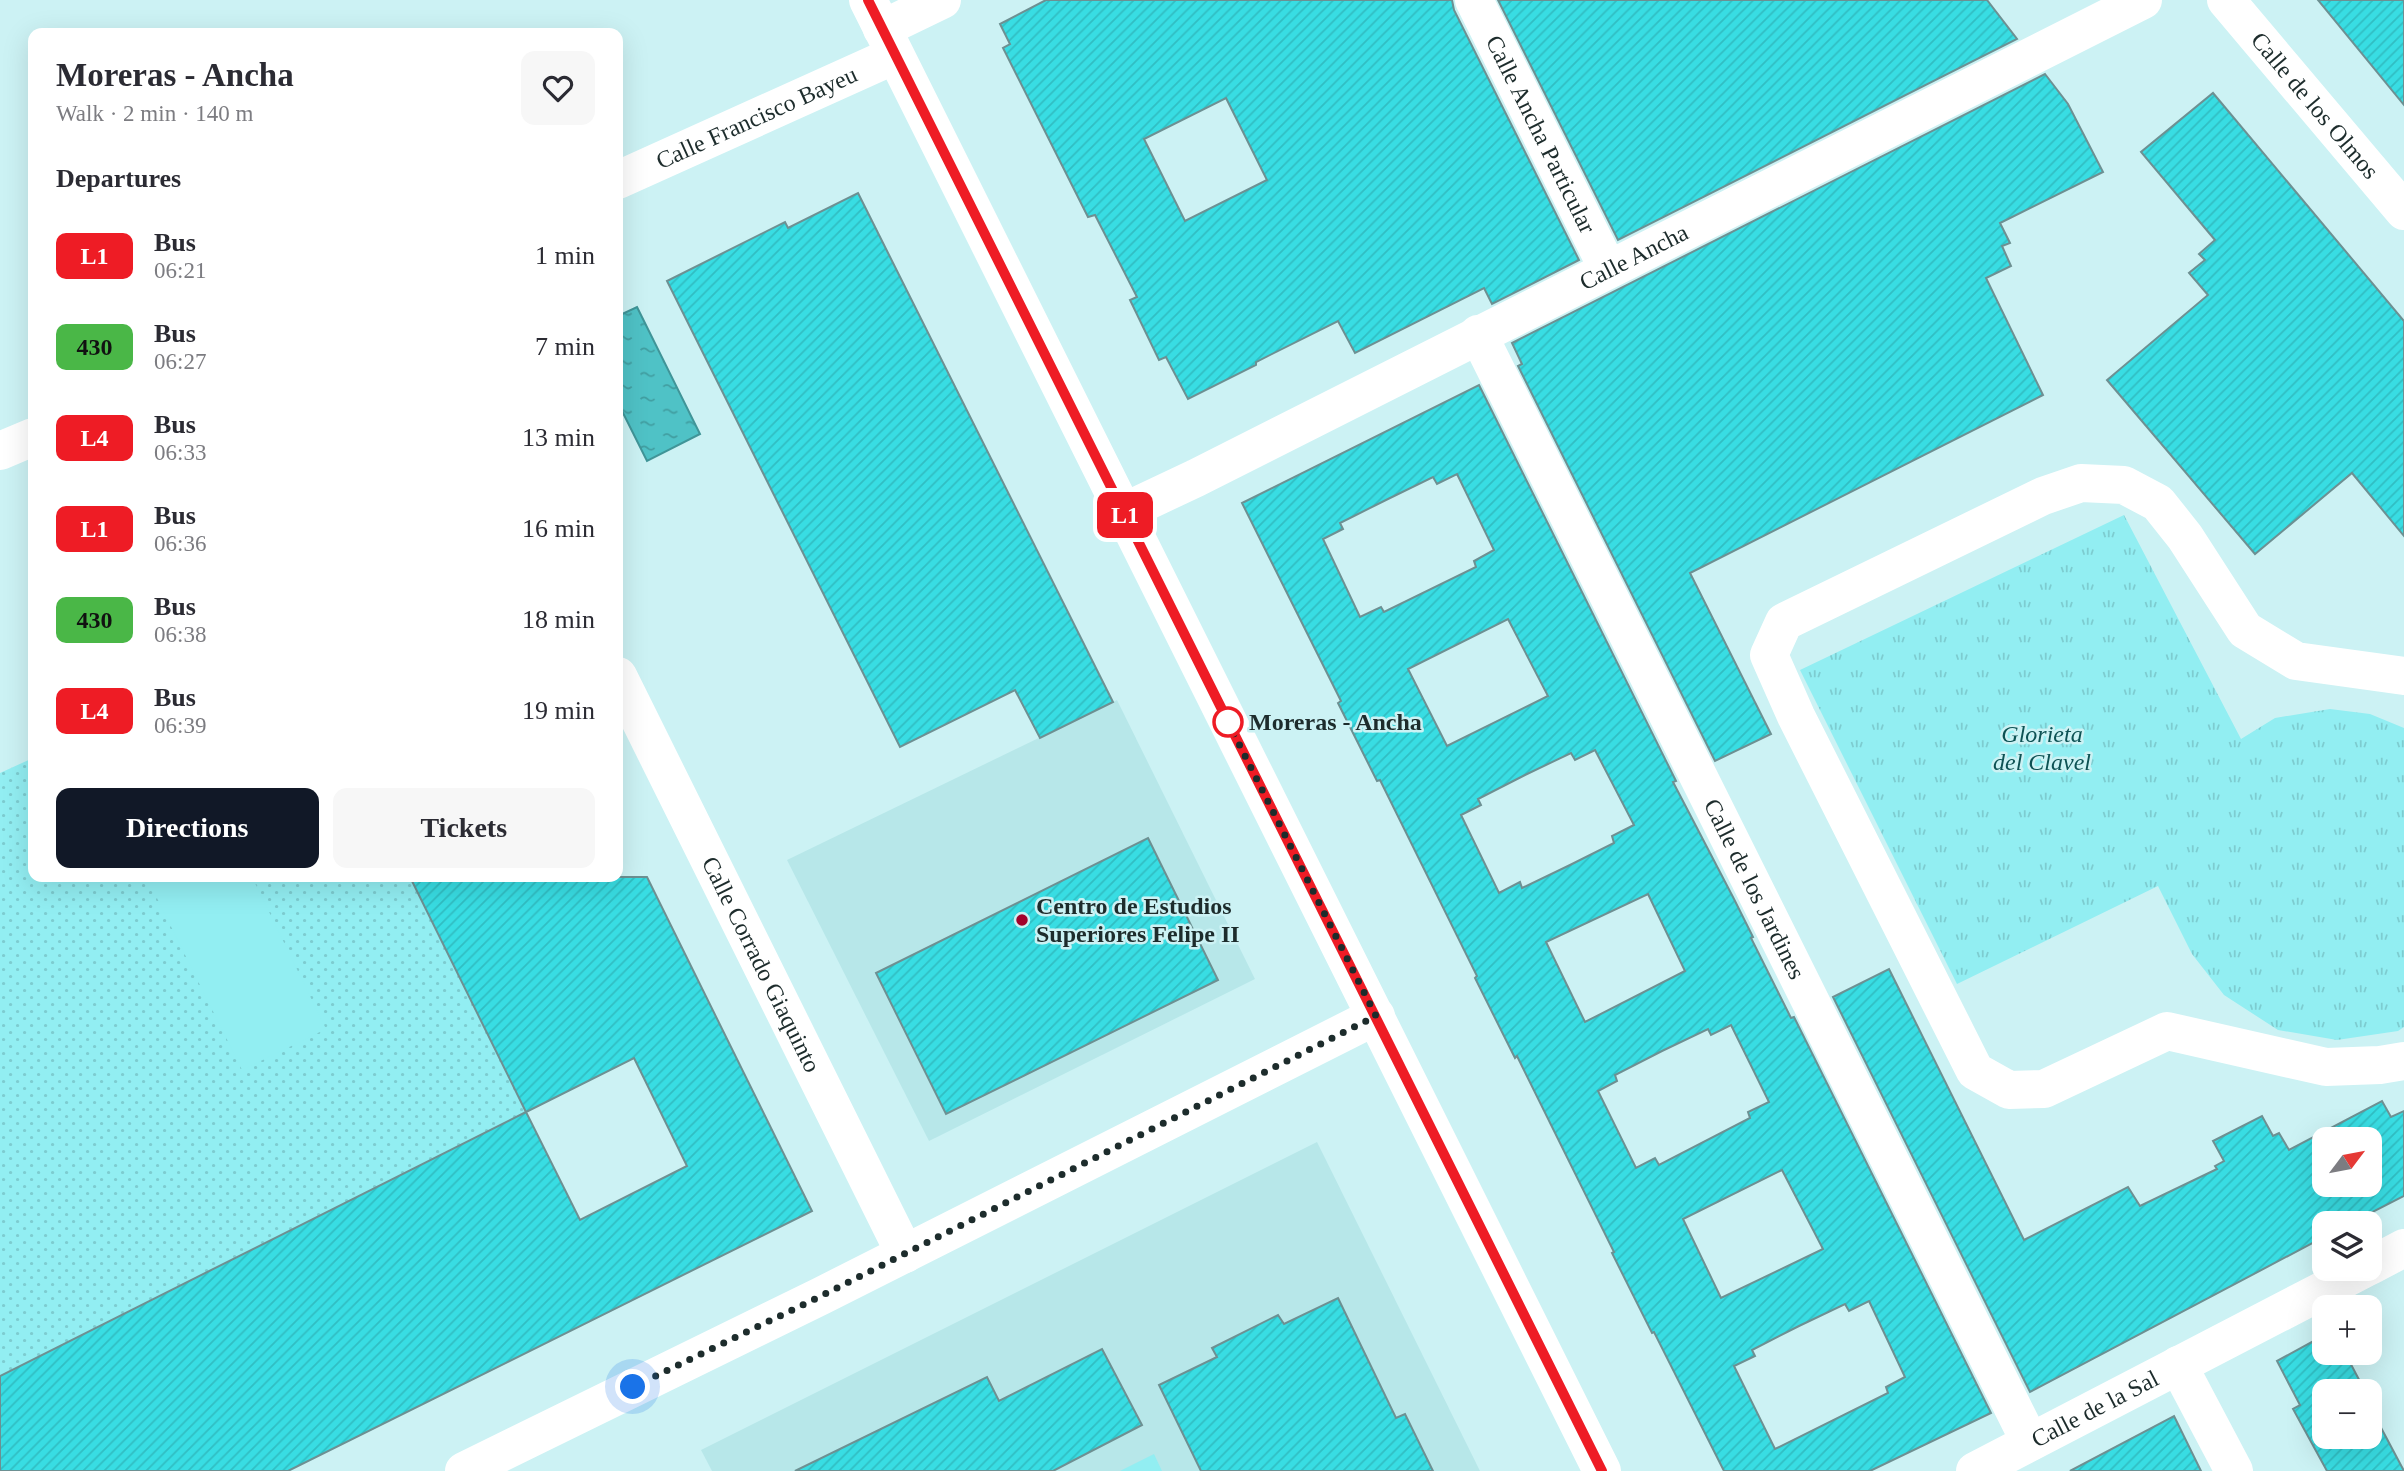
<!DOCTYPE html>
<meta charset="utf-8">
<style>
body{margin:0;font-family:Georgia,serif;background:#f7f7f7;color:#2b2b33;height:100vh;display:flex;flex-direction:column;font-size:26px;white-space:nowrap}
*{box-sizing:border-box;margin:0}
p{font-size:23px;color:#7c7c81}
.icon{flex:none;width:38px;height:38px;fill:none;stroke:currentColor;stroke-width:2;stroke-linecap:round;stroke-linejoin:round}
.map{position:relative;flex:1;overflow:hidden}
.side{position:absolute;left:28px;top:28px;width:595px;height:854px;display:flex;flex-direction:column;background:#fff;border-radius:14px;box-shadow:0 7px 28px #0002}
.side>*{flex:none}
.badge{padding:0 14px;border-radius:10px;font-size:24px;line-height:46px}
.needle{width:46px;rotate:58deg}
.controls{position:absolute;left:2312px;top:1127px;display:grid;gap:14px}
.controls a{display:grid;place-items:center;width:70px;height:70px;border-radius:14px;background:#fff;box-shadow:0 7px 28px #0002;font-size:35px}
.you{position:absolute;width:35px;height:35px;margin:-18px;border:5px solid #fff;border-radius:50%;background:#1a73e8;box-shadow:0 0 0 10px #1a73e833}
.map>.badge{position:absolute;translate:-50% -50%;box-shadow:0 0 0 4px #fff}
h2{padding:0 28px;font-size:26px;line-height:63px}
.round{display:grid;place-items:center;flex:none;width:74px;height:74px;border-radius:14px;background:#f7f7f7}
.headline{display:flex;align-items:center;justify-content:space-between;height:119px;padding:0 28px}
h1{font-size:33px;font-weight:700;line-height:52px}
.primary-button{display:flex;gap:14px;margin-top:auto;padding:14px 28px}
.primary-button a{flex:1;height:80px;border-radius:14px;background:#111827;color:#fff;font-size:28px;font-weight:700;line-height:80px;text-align:center}
.primary-button a+a{background:#f7f7f7;color:#2b2b33}
ul{padding:0;list-style:none}
li{display:flex;align-items:center;gap:21px;height:91px;padding:0 28px}
li div{flex:1}
li b{display:block;font-size:26px}
li em{font-style:normal}
li .badge{min-width:77px;font-weight:700;text-align:center}
.map>svg:first-child{display:block}
.built{fill:#b7e7e9}
.grass{fill:url(#grass-dots)}
.park{fill:url(#park-tufts)}
.pitch{fill:#92eef2}
.water{fill:url(#water-ripples);stroke:#409598;stroke-width:2}
.building{fill:url(#building-hatch);stroke:#6d9092;stroke-width:2;fill-rule:evenodd}
.lines{fill:none;stroke-linecap:round;stroke-linejoin:round}
.pedestrian{stroke:#fff;stroke-width:38}
.minor{stroke:#fff;stroke-width:38}
.line-casing{stroke:#fff;stroke-width:16}
.line{stroke:#ee1c25;stroke-width:10}
.walk{stroke:#1d2c2c;stroke-width:7;stroke-dasharray:0 12.6}
.stop-dot{fill:#fff;stroke:#ee1c25;stroke-width:3.5}
.poi-dot{fill:#a2012b;stroke:#ccf2f4;stroke-width:2.5}
.labels{text-anchor:middle;dominant-baseline:central;stroke-width:5;stroke-linejoin:round;paint-order:stroke}
.street-label{font-size:24px;fill:#1d2c2c;stroke:#ccf2f4}
.stop-label{font-size:24px;font-weight:bold;fill:#1d2c2c;stroke:#ccf2f4;text-anchor:start}
.park-label{font-size:24px;font-style:italic;fill:#0d5254;stroke:#ccf2f4}
.poi-label{font-size:24px;font-weight:bold;fill:#1d2c2c;stroke:#ccf2f4;text-anchor:start}
</style>
<div class="map">
<svg width="2404" height="1471" viewBox="0 0 2404 1471">
<defs>
<pattern id="grass-dots" width="8" height="8" patternUnits="userSpaceOnUse" patternTransform="scale(1.75)"><rect width="8" height="8" fill="#92eef2"/><path d="M2 2h.1M6 6h.1" fill="none" stroke="#7dccd0" stroke-width="1.8" stroke-linecap="round"/></pattern>
<pattern id="park-tufts" width="24" height="20" patternUnits="userSpaceOnUse" patternTransform="scale(1.75)"><rect width="24" height="20" fill="#92eef2"/><path d="M3 7l-1-3M5 7V3M7 7l1-3M15 17l-1-3M17 17v-4M19 17l1-3" fill="none" stroke="#7dccd0"/></pattern>
<pattern id="water-ripples" width="26" height="14" patternUnits="userSpaceOnUse" patternTransform="scale(1.75)"><rect width="26" height="14" fill="#4fc2c6"/><path d="M2 4q2-2 4 0t4 0M15 11q2-2 4 0t4 0" fill="none" stroke="#419ea1"/></pattern>
<pattern id="building-hatch" width="6" height="6" patternUnits="userSpaceOnUse" patternTransform="scale(1.75)"><rect width="6" height="6" fill="#38dde3"/><path d="M-1 1l2-2M0 6l6-6M5 7l2-2" fill="none" stroke="#31bec3"/></pattern>
</defs>
<rect width="100%" height="100%" fill="#ccf2f4"/>
<g class="built">
<path d="M1117,700l138,279 -326,162 -142,-281z"/>
<path d="M1317,1142l163,329h-768l-11,-21z"/>
</g>
<path class="grass" d="M33,758v119h377l116,235 -526,264v-603z"/>
<path class="park" d="M2124,515l117,224 34,-21 55,-9 40,5 34,14v299l-6,4 -61,9 -59,-10 -54,-35 -32,-41 -34,-68 -201,98 -157,-314z"/>
<g class="pitch">
<path d="M164,877h88l74,152 -84,41 -92,-186z"/>
<path d="M1154,1454l8,17h-42z"/>
</g>
<path class="water" d="M637,307l63,127 -53,27 -29,-58v-87z"/>
<g class="building">
<path d="M1046,0h406l2,10 125,250 -87,44 -8,-16 -129,65 -17,-32 -82,41v3l-68,34 -22,-42 -7,3 -29,-60 7,-3 -42,-82 -7,2 -85,-169 7,-4 -10,-20zM1226,98l41,82 -82,41 -41,-82z"/>
<path d="M1498,0h489l30,39 -399,201z"/>
<path d="M2318,0h86v105z"/>
<path d="M2045,74l23,30 35,68 -103,51 10,20 -8,3 9,20 -25,12 57,117 -353,178 81,161 -56,27 -197,-395 4,-2 -10,-21z"/>
<path d="M2213,93l191,228v215l-52,-63 -97,81 -148,-174 101,-85 -19,-22 16,-13 -6,-6 16,-14 -74,-88z"/>
<path d="M858,193l255,509 -73,36 -25,-48 -115,57 -233,-466 118,-59 3,6z"/>
<path d="M1479,385l197,396 -3,1 61,117 19,38 -2,1 40,80 3,-1 197,396 -121,58h-146l-70,-139 -2,1 -40,-80 2,-1 -97,-196 -2,2 -40,-80 2,-2 -97,-196 -3,1 -39,-78 3,-2 -99,-198zM1457,474l37,76 -20,11 2,6 -92,45 -3,-5 -21,10 -37,-78 20,-10 -3,-6 48,-24 45,-22 4,7zM1508,619l40,77 -101,50 -39,-77zM1595,750l39,75 -22,11 2,7 -44,22 -48,23 -2,-6 -21,11 -38,-78 20,-10 -3,-6 47,-24 46,-22 4,7zM1648,894l37,77 -100,51 -39,-80zM1731,1025l38,77 -21,10 2,6 -91,47 -4,-7 -19,10 -38,-77 19,-10 -2,-6 47,-24 46,-22 3,6zM1782,1170l41,79 -102,49 -38,-79zM1869,1301l36,76 -19,10 2,6 -113,56 -41,-83 21,-10 -3,-6 47,-24 46,-22 4,7z"/>
<path d="M1148,838l70,142 -272,134 -70,-141z"/>
<path d="M410,877h237l165,334 -524,260h-288v-95l526,-264zM634,1058l53,108 -107,54 -54,-108z"/>
<path d="M1889,969l135,271 104,-53 12,19 77,-37 -2,-3 9,-5 -11,-20 49,-25 11,20 6,-3 10,17 93,-49 9,16 13,-6v85l-53,27h-27v14l-294,155 -197,-395zM2324,1139h46v46h-46z"/>
<path d="M1338,1298l58,120 9,-4 28,57h-232l-42,-86 58,-28 -5,-9 66,-33 6,9z"/>
<path d="M2319,1338h5v15h21l20,38h-41v46h46v-30l34,64h-77l-34,-62 7,-4 -23,-44z"/>
<path d="M1102,1349l40,76 -89,46h-258l192,-94 12,24z"/>
<path d="M2174,1416l27,55h-131z"/>
</g>
<g class="lines">
<g class="pedestrian">
<path id="s1" d="M1478,334l552,1108"/>
<path d="M2178,1365l56,106"/>
</g>
<g class="minor">
<path d="M868,0l734,1471"/>
<path id="s2" d="M1474,0l134,269"/>
<path id="s3" d="M2226,0l178,211"/>
<path d="M882,29l60,-29"/>
<path id="s4" d="M618,180l277,-125"/>
<path d="M0,451l33,-14"/>
<path id="s5" d="M1124,512l72,-34 947,-478"/>
<path id="s6" d="M618,676l287,578"/>
<path d="M2404,676l-108,-15 -51,-31 -60,-93 -27,-34 -34,-18 -43,-2 -38,13 -259,126 -15,33 27,61 179,355 34,19 35,-1 123,-58 159,36 54,-2 24,-4"/>
<path d="M2370,1266l34,-18"/>
<path d="M464,1471l357,-175 555,-280"/>
<path id="s7" d="M1975,1471l389,-202"/>
</g>
</g>
<g class="lines">
<g class="line-casing">
<path id="line" d="M868,0l734,1471"/>
</g>
<use href="#line" class="line"/>
<path class="walk" d="M633,1387l188,-91 555,-280 -148,-294"/>
</g>
<circle class="stop-dot" cx="1228" cy="722" r="14"/>
<circle class="poi-dot" cx="1022" cy="920" r="7"/>
<g class="labels">
<g class="street-label">
<text stroke="none"><textPath href="#s3" startOffset="138">Calle de los Olmos</textPath></text>
<text stroke="none"><textPath href="#s4" startOffset="152">Calle Francisco Bayeu</textPath></text>
<text stroke="none"><textPath href="#s2" startOffset="150">Calle Ancha Particular</textPath></text>
<text stroke="none"><textPath href="#s5" startOffset="570">Calle Ancha</textPath></text>
<text stroke="none"><textPath href="#s1" startOffset="620">Calle de los Jardines</textPath></text>
<text stroke="none"><textPath href="#s6" startOffset="322">Calle Corrado Giaquinto</textPath></text>
<text stroke="none"><textPath href="#s7" startOffset="135">Calle de la Sal</textPath></text>
</g>
<g class="stop-label">
<text x="1249" y="722">Moreras - Ancha</text>
</g>
<g class="park-label">
<text x="2042" y="734">Glorieta<tspan x="2042" dy="28">del Clavel</tspan></text>
</g>
<g class="poi-label">
<text x="1036" y="906">Centro de Estudios<tspan x="1036" dy="28">Superiores Felipe II</tspan></text>
</g>
</g>
</svg>
<div class="controls">
<a><svg class="needle" viewBox="-14 -14 28 28"><path d="M0-13l5 13h-10z" fill="#e53935"/><path d="M0 13l5-13h-10z" fill="#7c7c81"/></svg></a>
<a><svg class="icon" aria-label="layers" viewBox="0 0 24 24"><path d="M12 4l9 5-9 5-9-5zM3 14l9 5 9-5"/></svg></a>
<a>+</a>
<a>−</a>
</div>
<div class="you" style="left:633px;top:1387px"></div>
<b class="badge" style="left:1125px;top:515px;background:#ee1c25;color:#fff">L1</b>
<section class="side">
<div class="headline"><div><h1>Moreras - Ancha</h1><p>Walk · 2 min · 140 m</p></div><a class="round"><svg class="icon" aria-label="heart" viewBox="0 0 24 24"><path d="M12 20l-8-8c-3-5 5-10 8-4 3-6 11-1 8 4z"/></svg></a></div>
<h2>Departures</h2>
<ul>
<li><span class="badge" style="background:#ee1c25;color:#fff">L1</span><div><b>Bus</b><p>06:21</p></div><em>1 min</em></li>
<li><span class="badge" style="background:#4ab747;color:#111">430</span><div><b>Bus</b><p>06:27</p></div><em>7 min</em></li>
<li><span class="badge" style="background:#ee1c25;color:#fff">L4</span><div><b>Bus</b><p>06:33</p></div><em>13 min</em></li>
<li><span class="badge" style="background:#ee1c25;color:#fff">L1</span><div><b>Bus</b><p>06:36</p></div><em>16 min</em></li>
<li><span class="badge" style="background:#4ab747;color:#111">430</span><div><b>Bus</b><p>06:38</p></div><em>18 min</em></li>
<li><span class="badge" style="background:#ee1c25;color:#fff">L4</span><div><b>Bus</b><p>06:39</p></div><em>19 min</em></li>
</ul>
<div class="primary-button"><a>Directions</a><a>Tickets</a></div>
</section>
</div>
